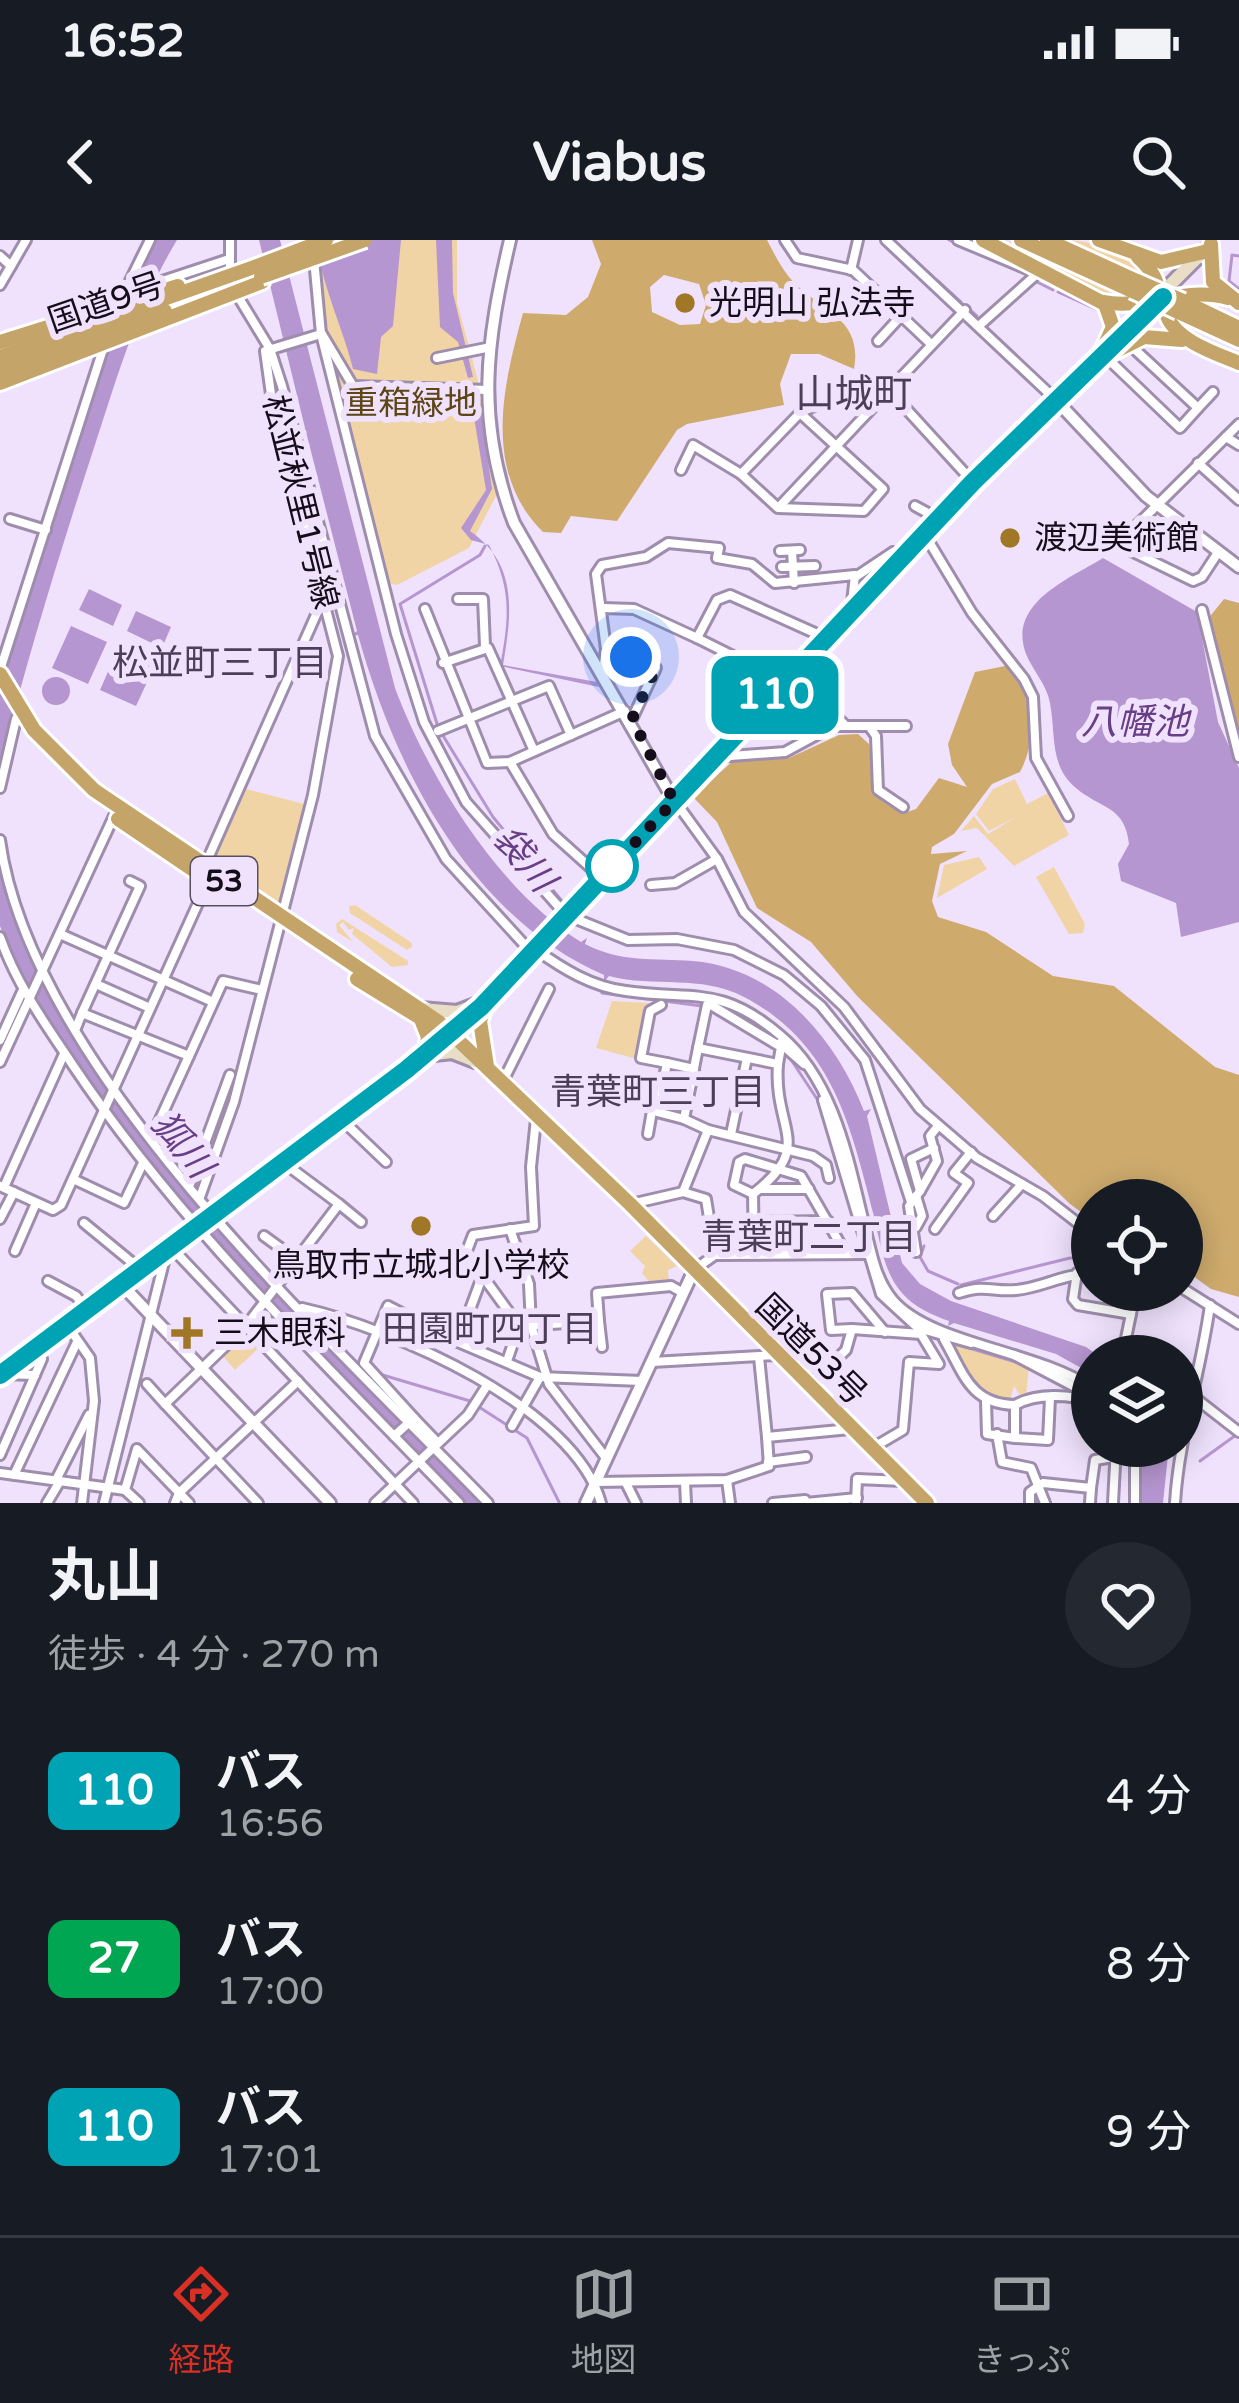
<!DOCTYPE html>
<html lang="ja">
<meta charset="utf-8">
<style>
body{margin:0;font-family:"Varela Round","Noto Sans JP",sans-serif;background:#242831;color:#f1f3f6;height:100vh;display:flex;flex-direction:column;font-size:45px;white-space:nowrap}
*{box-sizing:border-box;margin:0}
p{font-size:39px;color:#9ea1a6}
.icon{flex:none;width:66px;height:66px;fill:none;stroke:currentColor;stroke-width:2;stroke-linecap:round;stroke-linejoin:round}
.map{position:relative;height:1263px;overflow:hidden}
.details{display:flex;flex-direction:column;background:#171b24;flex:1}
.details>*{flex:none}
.badge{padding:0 24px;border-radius:18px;font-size:42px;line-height:78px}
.tools{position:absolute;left:1071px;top:939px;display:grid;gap:24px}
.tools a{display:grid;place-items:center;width:132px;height:132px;border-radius:50%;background:#171b24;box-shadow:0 6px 30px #0003;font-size:60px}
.you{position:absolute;width:60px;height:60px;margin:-30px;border:9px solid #fff;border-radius:50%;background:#1a73e8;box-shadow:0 0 0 18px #1a73e833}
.map>.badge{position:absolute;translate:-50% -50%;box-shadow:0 0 0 6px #fff}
.round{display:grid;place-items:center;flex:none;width:126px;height:126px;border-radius:63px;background:#242831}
.summary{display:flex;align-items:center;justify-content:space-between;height:204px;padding:0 48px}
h1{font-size:57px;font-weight:700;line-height:90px}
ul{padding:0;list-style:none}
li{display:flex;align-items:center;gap:36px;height:168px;padding:0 48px}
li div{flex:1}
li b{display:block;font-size:45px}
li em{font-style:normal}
li .badge{min-width:132px;font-weight:700;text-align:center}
.status{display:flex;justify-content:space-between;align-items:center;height:84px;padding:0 60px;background:#171b24;direction:ltr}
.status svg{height:33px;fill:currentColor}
header{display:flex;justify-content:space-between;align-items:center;height:156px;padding:0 48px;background:#171b24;font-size:54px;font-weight:700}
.tabs{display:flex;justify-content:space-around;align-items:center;height:168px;border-top:3px solid #363941;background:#171b24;font-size:33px;color:#9ea1a6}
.tabs a{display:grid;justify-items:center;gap:6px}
.tabs .active{color:#d93025}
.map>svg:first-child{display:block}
.green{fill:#f0d4a6}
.forest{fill:#ceab6d;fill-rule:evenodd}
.water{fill:#b696d0}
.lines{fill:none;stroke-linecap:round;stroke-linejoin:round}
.stream{stroke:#b696d0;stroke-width:3}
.minor-casing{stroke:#9e8dac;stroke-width:14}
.tertiary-casing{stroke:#9e8dac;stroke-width:16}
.secondary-casing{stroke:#9e8dac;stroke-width:18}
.trunk-casing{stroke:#fff;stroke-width:20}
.minor{stroke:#fff;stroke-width:8}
.tertiary{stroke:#fff;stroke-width:10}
.secondary{stroke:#e9ddc6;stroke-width:12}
.trunk{stroke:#c4a468;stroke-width:14}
.trunk-bridge-casing{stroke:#fff;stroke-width:20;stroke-linecap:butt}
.trunk-bridge{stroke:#c4a468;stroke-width:14}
.line-casing{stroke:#fff;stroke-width:27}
.line{stroke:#00a3b4;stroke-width:18}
.walk{stroke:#150e1a;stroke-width:12;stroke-dasharray:0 21.6}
.poi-dot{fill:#a07726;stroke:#f0e2fd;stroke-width:4.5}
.stop-dot{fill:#fff;stroke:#00a3b4;stroke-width:6}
.labels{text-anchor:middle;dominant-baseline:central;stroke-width:12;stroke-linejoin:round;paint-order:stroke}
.shield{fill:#f0e2fd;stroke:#574e5e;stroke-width:3}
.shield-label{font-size:30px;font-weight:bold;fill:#150e1a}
.street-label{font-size:33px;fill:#150e1a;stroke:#f0e2fd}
.poi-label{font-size:33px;fill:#150e1a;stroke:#f0e2fd;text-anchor:start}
.park-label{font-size:33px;fill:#5d4515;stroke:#f0e2fd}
.neighbourhood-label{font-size:36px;fill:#4c3e59;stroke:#f0e2fd}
.water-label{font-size:36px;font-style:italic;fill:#683f86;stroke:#f0e2fd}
.quarter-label{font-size:39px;fill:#4c3e59;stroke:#f0e2fd}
</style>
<div class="status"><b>16:52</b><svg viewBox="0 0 49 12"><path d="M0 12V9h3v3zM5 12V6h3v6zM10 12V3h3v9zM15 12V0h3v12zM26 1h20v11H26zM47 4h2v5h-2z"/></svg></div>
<header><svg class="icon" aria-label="back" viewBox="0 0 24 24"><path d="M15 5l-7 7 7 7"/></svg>Viabus<svg class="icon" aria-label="search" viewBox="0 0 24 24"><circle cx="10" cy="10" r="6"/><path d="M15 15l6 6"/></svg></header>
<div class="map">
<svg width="1239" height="1263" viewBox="0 0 1239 1263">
<rect width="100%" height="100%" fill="#f0e2fd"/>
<g class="green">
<path d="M313,0h144v62l23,86 17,106 -28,54 -72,37 -14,-3 -59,-242 -3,-61z"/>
<path d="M992,0h14l128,58 -25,1z"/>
<path d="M1062,0c33,0 70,12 88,40z"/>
<path d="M1015,539l12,25 21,-11 21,42 -55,31 -37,-38 -16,3 13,-15 14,18 28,-17 -27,14 -13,-17 17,-25z"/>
<path d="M243,548l61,16 -25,103 -69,-48z"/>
<path d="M979,617l8,12 -50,29 7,-33z"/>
<path d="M1054,627l31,57 -2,9 -14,1 -33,-57z"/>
<path d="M355,665l57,38v4l-5,3 -57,-37 -1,-7z"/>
<path d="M342,679l66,42v4l-16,2 -40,-33 2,-6 -5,2 -6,-8 -4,3 14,17 -16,-10 -1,-8z"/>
<path d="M612,761l37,2 -12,56 -41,-11z"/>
<path d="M646,996l31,30 -9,4 1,13 -18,1 -9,-11 3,-7 -15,-15z"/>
<path d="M244,1092l16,15 -25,23 -14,-16z"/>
<path d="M950,1103l79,24 -3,29 -5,1 -7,-11 -5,17 -34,-10z"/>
</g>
<g class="forest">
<path d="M592,0h175c9,17 18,36 33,48 30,26 62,35 54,81l-35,-15h-28l-11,30 4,21 -97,19 -10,6 -60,91 -46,-5 -10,17 -18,-1c-61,-60 -40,-147 -20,-219l43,2 22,-18 13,-33zM664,35l35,9 7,21 -6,19 -20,1 -28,-13 -2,-25z"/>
<path d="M1224,359l15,4v137l-32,-120z"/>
<path d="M1010,425c22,33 29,71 10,107l-28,12 -38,50 -22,13 -1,7 36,-3 -27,13 -8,37 6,16 48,15 67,44 61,10 101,81 24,8v222l-28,-8 -29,-21v-68h-90v20l-22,-16 -212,-207 -47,-55 -54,-34 -40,-86 -24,-25 42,-38 54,-1 50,-23 19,-1 11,10 10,53 28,15 9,-3 23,-31 28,9 -15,-22 -4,-21 27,-72z"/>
</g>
<g class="water">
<path d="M154,0h23c-40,66 -61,141 -85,214 -34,104 -65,206 -92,311v-75l128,-401z"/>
<path d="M259,0h21l115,448c34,90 103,202 186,254l6,-4 -2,6c36,19 69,14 108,17 84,7 143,78 171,150l7,-2 -4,7 35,147 18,21 31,17 135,46 13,9h-7v18l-36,-20 -102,-31 -6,3 1,-5c-17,-6 -35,-14 -47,-28 -18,-20 -22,-51 -28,-77 -24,-92 -41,-172 -130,-219 -44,-23 -89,-9 -135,-21l-5,6v-7c-134,-58 -209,-207 -246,-340l-7,1 6,-5 -51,-199h-6l5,-4z"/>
<path d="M318,0h83l-8,86 -12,11 -4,37 -24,-5c-9,-39 -36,-94 -35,-129z"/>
<path d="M436,0h16l1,53 20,84 -5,1 -10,-36 -18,-15z"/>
<path d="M471,159h8l13,90 -22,42c48,33 42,81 33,134l94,17 2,5 -99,-21c9,-47 12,-77 -11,-121l-18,-5 -10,-12 25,-38z"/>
<path d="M1103,318l94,54 21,110 21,46v154l-58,15 -5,-34 -55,-22 -3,-17 11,-20c-4,-39 -29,-35 -53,-56 -27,-22 -20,-54 -26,-85 -3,-18 -17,-32 -24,-49 -19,-51 43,-75 77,-96z"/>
<path d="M89,349l33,16 -9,21 -34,-16z"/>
<path d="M136,371l35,16 -9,21 -35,-17z"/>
<path d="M71,386l36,16 -19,42 -36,-16z"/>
<path d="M118,409l37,16 -19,41 -36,-16z"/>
<circle cx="56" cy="451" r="14"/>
<path d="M0,620c31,139 119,242 209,348 88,102 180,198 273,295h-18l-195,-201 -134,-157 -111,-157 -24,-62z"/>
<path d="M1142,1206h21l5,9 -5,48h-21z"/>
</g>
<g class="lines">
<g class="stream">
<path d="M949,0l13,6"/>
<path d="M898,6l34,30"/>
<path d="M1239,16l-7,-1 -3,26 10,8"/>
<path d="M937,40l24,22"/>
<path d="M1035,41l18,9"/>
<path d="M1058,52l40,18"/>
<path d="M965,65l12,11"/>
<path d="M719,354l8,-2"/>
<path d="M438,487l-38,-123 80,-49 5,-9"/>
<path d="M442,494l51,83 73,89"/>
<path d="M577,676l13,-15"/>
<path d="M602,753l100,13"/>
<path d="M788,815l29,44 17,49"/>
<path d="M924,1006l-4,11 8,14 30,13"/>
<path d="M869,1033l7,17"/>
<path d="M961,1045l109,-27h22"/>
<path d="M885,1063l23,22"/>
<path d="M949,1102l77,23"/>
<path d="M376,1133l94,28"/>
<path d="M479,1167l48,31 32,64"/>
<path d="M1130,1206l1,57"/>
<path d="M1200,1221l36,-26"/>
</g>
<g class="minor-casing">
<g id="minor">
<path d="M785,0l12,18 56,12 78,74"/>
<path d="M886,0l169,159"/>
<path d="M958,0l74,31"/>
<path d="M0,16l11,10 -11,19"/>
<path d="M314,19l7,75 75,300 28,88 42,80 100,113 62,25 49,-1 57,11 50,25 37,31 44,54 46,142"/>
<path d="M230,25v-25"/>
<path d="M11,26l15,-26"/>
<path d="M851,30l7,-30"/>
<path d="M123,54l106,-35"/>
<path d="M122,57l28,-57"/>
<path d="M239,58l31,51 12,37 93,350 71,123 86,94"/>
<path d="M965,70l-76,80 83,91"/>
<path d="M981,84l58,-52"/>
<path d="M322,94l31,52 135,4"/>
<path d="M878,101l23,-25"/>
<path d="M1129,104l69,64 15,-16"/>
<path d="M437,118l49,-10"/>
<path d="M1107,118l73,70 18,-20"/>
<path d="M800,173l83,76 -19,22 -86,-3 -37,-34z"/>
<path d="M800,173l52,-26"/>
<path d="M1226,197l13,8"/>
<path d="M1198,223l41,37"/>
<path d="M681,230l12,-25 48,29"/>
<path d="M915,266l24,13"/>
<path d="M779,267l110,-117"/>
<path d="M10,279l36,11"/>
<path d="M925,295l47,78 52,66 9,18 3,61 32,58"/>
<path d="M780,311l20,-1"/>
<path d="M792,311l2,32"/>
<path d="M1217,314l-15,23 -9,4 -66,-32 -3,-11 115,-114"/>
<path d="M782,327l33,-1"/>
<path d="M857,336l36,-24"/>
<path d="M458,359h25l2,47"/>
<path d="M603,368l31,1 63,29"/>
<path d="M425,369l62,154 23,-1 115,-51"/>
<path d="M1202,370l37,147"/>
<path d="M606,406l50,22 -24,51"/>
<path d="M443,423l45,-15 46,103"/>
<path d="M0,430l104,-324"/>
<path d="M603,431l3,-22 -10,-75 6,-9 44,-8 22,-14 51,5 -2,10 35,6 23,19 80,-8 -4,37"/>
<path d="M793,436l51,48"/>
<path d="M785,442l-88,-44 20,-38 13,-5 96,43"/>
<path d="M871,489l5,7 2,54 25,17"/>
<path d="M438,491l111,-45 22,49"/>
<path d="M717,517l68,-5 48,-26h73"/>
<path d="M510,522l43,72 49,44"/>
<path d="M0,548l16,-69"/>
<path d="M675,561l42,58 27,53 100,95 76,102 57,49 66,38 49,38"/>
<path d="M0,600c31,230 330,499 488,663"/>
<path d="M206,623l117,-264"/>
<path d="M651,645l24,-2 42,-24"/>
<path d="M60,694l153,68"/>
<path d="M0,697c17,48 44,85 72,127 109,163 252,298 387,439"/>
<path d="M535,709c28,20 57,38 91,42 67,10 94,-7 154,44 54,45 68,123 84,188 7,27 11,56 29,77 38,44 143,50 199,88"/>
<path d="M96,744l54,24"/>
<path d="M661,765l-11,6 -9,47 26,5"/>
<path d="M82,773l58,-127 -10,-5"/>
<path d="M76,788l6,-15 107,43 -38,83"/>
<path d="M0,800l22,-48"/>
<path d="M780,803l24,21"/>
<path d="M698,808l9,-43h4l70,42 -3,17"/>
<path d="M189,816l34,-75 39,9"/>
<path d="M0,822l114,-246"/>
<path d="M503,841l46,-92"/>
<path d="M823,860l58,194 37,34 53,15"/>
<path d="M341,879l45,43"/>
<path d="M684,879l-27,-7 10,-49 27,6"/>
<path d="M708,890l-24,-11 14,-71 80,16c-5,67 38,81 -25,130l1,60"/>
<path d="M648,894l4,-23"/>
<path d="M731,894l16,-76"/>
<path d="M934,908l-23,11 9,32 17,-30 -7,-25 8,-10"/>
<path d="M73,939l51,24 19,-40"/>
<path d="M190,944l40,-109"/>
<path d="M0,946l53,24 8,-5 148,-326"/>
<path d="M4,947l60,-133"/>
<path d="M761,949h48"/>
<path d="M683,952l23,7 9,56"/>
<path d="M753,954l-19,-9 5,-23 6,-3 56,17 45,78"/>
<path d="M916,956l6,20 -6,11"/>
<path d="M200,957l34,-95 79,-307 25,-139 -51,-197 -9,-14 -13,-94 56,-17"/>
<path d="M339,964l22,18"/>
<path d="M631,964l52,-12 25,-62 105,26 13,9 3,13"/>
<path d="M993,976l29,-32"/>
<path d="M0,979l14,-27"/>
<path d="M754,982l74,-1"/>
<path d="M84,983l56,46"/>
<path d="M510,989l19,55 2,41 18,59 57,74"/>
<path d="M935,989l33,-46 -14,-10 17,-21"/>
<path d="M264,996l33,24"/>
<path d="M171,1007l242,256"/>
<path d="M15,1011l21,-48"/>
<path d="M916,1012l-7,-46 11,-15"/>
<path d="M695,1029l20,-14 151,-1"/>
<path d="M1077,1033l-4,26 5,6 53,9 4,-24"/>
<path d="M482,1037l-24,65 82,35 102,4"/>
<path d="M48,1041l28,15 11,14"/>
<path d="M1182,1048l57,36"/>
<path d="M959,1053c26,-9 33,-1 57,-3 26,-2 48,-17 76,-16"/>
<path d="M302,1068c90,20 273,99 299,195"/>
<path d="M1131,1074l-7,34 9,8"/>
<path d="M599,1081l3,26"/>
<path d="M67,1085l23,33 4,43 -12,102"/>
<path d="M519,1086l80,-5 -2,-28 74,-7 12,7"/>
<path d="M852,1089l-21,1 -4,-36 25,-1 33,39"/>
<path d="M944,1099c20,35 26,65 71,66"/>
<path d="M1014,1115l78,41"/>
<path d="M759,1117l8,80"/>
<path d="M507,1121l12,-35 -53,-73 7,-18 61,-9 -3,-59 5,-48"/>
<path d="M652,1122l125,-7"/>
<path d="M2,1134l33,1"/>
<path d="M147,1144l18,20"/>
<path d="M810,1145l36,-35 6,-21 69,5 18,30 -30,-2 -6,68 -29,17"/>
<path d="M1194,1157l45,35"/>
<path d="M1050,1158l-2,42 -33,-2v-33c21,-12 55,-11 77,-3"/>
<path d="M986,1161l1,33 28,4"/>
<path d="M414,1178l23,24"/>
<path d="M512,1186l28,-49"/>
<path d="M997,1194l5,28 29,6 14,35"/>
<path d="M394,1196l20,-18 -50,-55 24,-57 70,36"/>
<path d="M1135,1206v57"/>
<path d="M0,1215l42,-96 -4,-10"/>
<path d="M768,1222l38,-5"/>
<path d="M0,1233l125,17 14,13"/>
<path d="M14,1235l63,-133"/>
<path d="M56,1240l33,-65"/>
<path d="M727,1240l3,23"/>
<path d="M595,1242l132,-2 42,-14 -2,-29 83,-8"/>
<path d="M685,1242l1,21"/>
<path d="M627,1245l9,18"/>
<path d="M125,1250l12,-41 52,54"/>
<path d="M47,1263l13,-22"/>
<path d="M104,1263l63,-253"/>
<path d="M175,1263l4,-10 119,-112"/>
<path d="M258,1263l-93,-99 81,-78 93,-122 -55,-41"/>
<path d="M375,1263l93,-88 18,-28"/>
<path d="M773,1263l32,-3"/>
<path d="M806,1263l51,-5"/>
<path d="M856,1263l1,-24 46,2"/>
<path d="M1030,1263v-11l13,-9 48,5 4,-28 18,-3"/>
<path d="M1090,1263l1,-15"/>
<path d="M1113,1263l3,-57"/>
<path d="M1175,1263c4,-67 26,-131 35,-198"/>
</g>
</g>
<g class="tertiary-casing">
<g id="tertiary">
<path d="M510,0c-24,103 -35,180 4,283l160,278"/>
<path d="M1055,159l91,97 93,71"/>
<path d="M122,1045l208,218"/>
<path d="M586,1263l108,-233"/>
</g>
</g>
<g class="secondary-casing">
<g id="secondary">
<path d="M421,769l36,3 26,-10"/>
<path d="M426,815l26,-3 23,9"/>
<path d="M0,1135l425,-319 56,-49 492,-525 233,-233"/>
</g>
</g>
<g class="trunk-casing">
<g id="trunk">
<path d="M983,0l122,64 8,23 -15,33"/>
<path d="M1021,0l111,51"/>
<path d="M1047,0l90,41"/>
<path d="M1099,0l62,22 43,-10"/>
<path d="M1211,4l2,38 26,21"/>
<path d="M1138,17c25,23 17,32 29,59 10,25 48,37 72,47"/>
<path d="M1183,61l56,27"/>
<path d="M1103,62c44,8 81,-16 125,-4"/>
<path d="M1178,72l61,28"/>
<path d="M0,102l178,-56"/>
<path d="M0,117l257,-91"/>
<path d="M1102,118l42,-21 38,3"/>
<path d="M0,129l165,-58"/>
<path d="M0,143l262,-101"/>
<path d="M0,434l34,56 60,60 345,232 191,182 297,299"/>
<path d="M118,579l96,65"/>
<path d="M357,739l78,48"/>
<path d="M422,782l6,15 -3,19"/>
<path d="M487,826l-7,-45 7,-20"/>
</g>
</g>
<use href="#minor" class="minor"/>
<use href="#tertiary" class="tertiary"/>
<use href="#secondary" class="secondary"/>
<use href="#trunk" class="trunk"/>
<g class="trunk-bridge-casing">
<g id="trunk-bridge">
<path d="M257,26l69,-26"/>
<path d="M261,37l104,-37"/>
<path d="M1137,41l46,20"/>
<path d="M1132,51l46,21"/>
</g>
</g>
<use href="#trunk-bridge" class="trunk-bridge"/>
</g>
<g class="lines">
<g class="line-casing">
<path id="line" d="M0,1135l406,-305 75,-63 492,-525 190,-185"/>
</g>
<use href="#line" class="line"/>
<path class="walk" d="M612,626l-10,12 72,-77 -42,-82 24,-51 -25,-11"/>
</g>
<g class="poi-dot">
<circle cx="685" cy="63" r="12"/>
<circle cx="1010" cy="298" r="12"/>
<circle cx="421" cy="986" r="12"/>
<path d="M181 1075h12v12h12v12h-12v12h-12v-12h-12v-12h12z"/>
</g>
<circle class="stop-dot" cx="612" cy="626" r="24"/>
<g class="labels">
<rect class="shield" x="191" y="617" width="66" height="48" rx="9"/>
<g class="shield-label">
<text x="224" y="641">53</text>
</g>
<g class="street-label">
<text transform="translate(106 63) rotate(-19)">国道9号</text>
<text transform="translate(300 262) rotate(76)">松並秋里1号線</text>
<text transform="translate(811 1110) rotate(45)">国道53号</text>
</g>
<g class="poi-label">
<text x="709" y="63">光明山 弘法寺</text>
<text x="1034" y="298">渡辺美術館</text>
<text x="421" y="1025" text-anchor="middle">鳥取市立城北小学校</text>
<text x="214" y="1093">三木眼科</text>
</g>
<g class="park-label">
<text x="411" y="163">重箱緑地</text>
</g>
<g class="neighbourhood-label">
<text x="220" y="423">松並町三丁目</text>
<text x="658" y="852">青葉町三丁目</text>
<text x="809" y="997">青葉町二丁目</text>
<text x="490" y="1089">田園町四丁目</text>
</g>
<g class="water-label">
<text x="1135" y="482">八幡池</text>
<text transform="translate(524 619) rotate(50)">袋川</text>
<text transform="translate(182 905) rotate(51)">狐川</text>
</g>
<g class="quarter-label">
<text x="854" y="154">山城町</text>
</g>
</g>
</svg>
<div class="tools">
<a><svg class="icon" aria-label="locate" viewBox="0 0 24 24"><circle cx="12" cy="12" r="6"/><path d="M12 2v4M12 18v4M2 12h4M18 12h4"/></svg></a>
<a><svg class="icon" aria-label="layers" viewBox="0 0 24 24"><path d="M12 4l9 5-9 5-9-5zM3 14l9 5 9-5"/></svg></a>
</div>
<div class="you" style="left:631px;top:417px"></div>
<b class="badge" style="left:775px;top:455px;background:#00a3b4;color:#fff">110</b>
</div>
<section class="details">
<div class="summary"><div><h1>丸山</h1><p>徒歩 · 4 分 · 270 m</p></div><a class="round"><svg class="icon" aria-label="heart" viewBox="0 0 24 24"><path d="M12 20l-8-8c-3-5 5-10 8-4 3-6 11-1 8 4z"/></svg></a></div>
<ul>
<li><span class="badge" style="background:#00a3b4;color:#fff">110</span><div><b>バス</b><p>16:56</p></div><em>4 分</em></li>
<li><span class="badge" style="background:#00a651;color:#fff">27</span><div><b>バス</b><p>17:00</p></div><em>8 分</em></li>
<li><span class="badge" style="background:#00a3b4;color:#fff">110</span><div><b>バス</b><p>17:01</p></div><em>9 分</em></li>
</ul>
</section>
<nav class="tabs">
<a class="active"><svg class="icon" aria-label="directions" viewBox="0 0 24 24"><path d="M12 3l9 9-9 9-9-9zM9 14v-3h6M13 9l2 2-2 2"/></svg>経路</a>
<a><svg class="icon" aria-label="map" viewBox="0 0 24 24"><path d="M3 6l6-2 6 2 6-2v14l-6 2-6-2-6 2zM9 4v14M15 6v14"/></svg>地図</a>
<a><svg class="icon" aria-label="tickets" viewBox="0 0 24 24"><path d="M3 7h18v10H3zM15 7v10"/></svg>きっぷ</a>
</nav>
